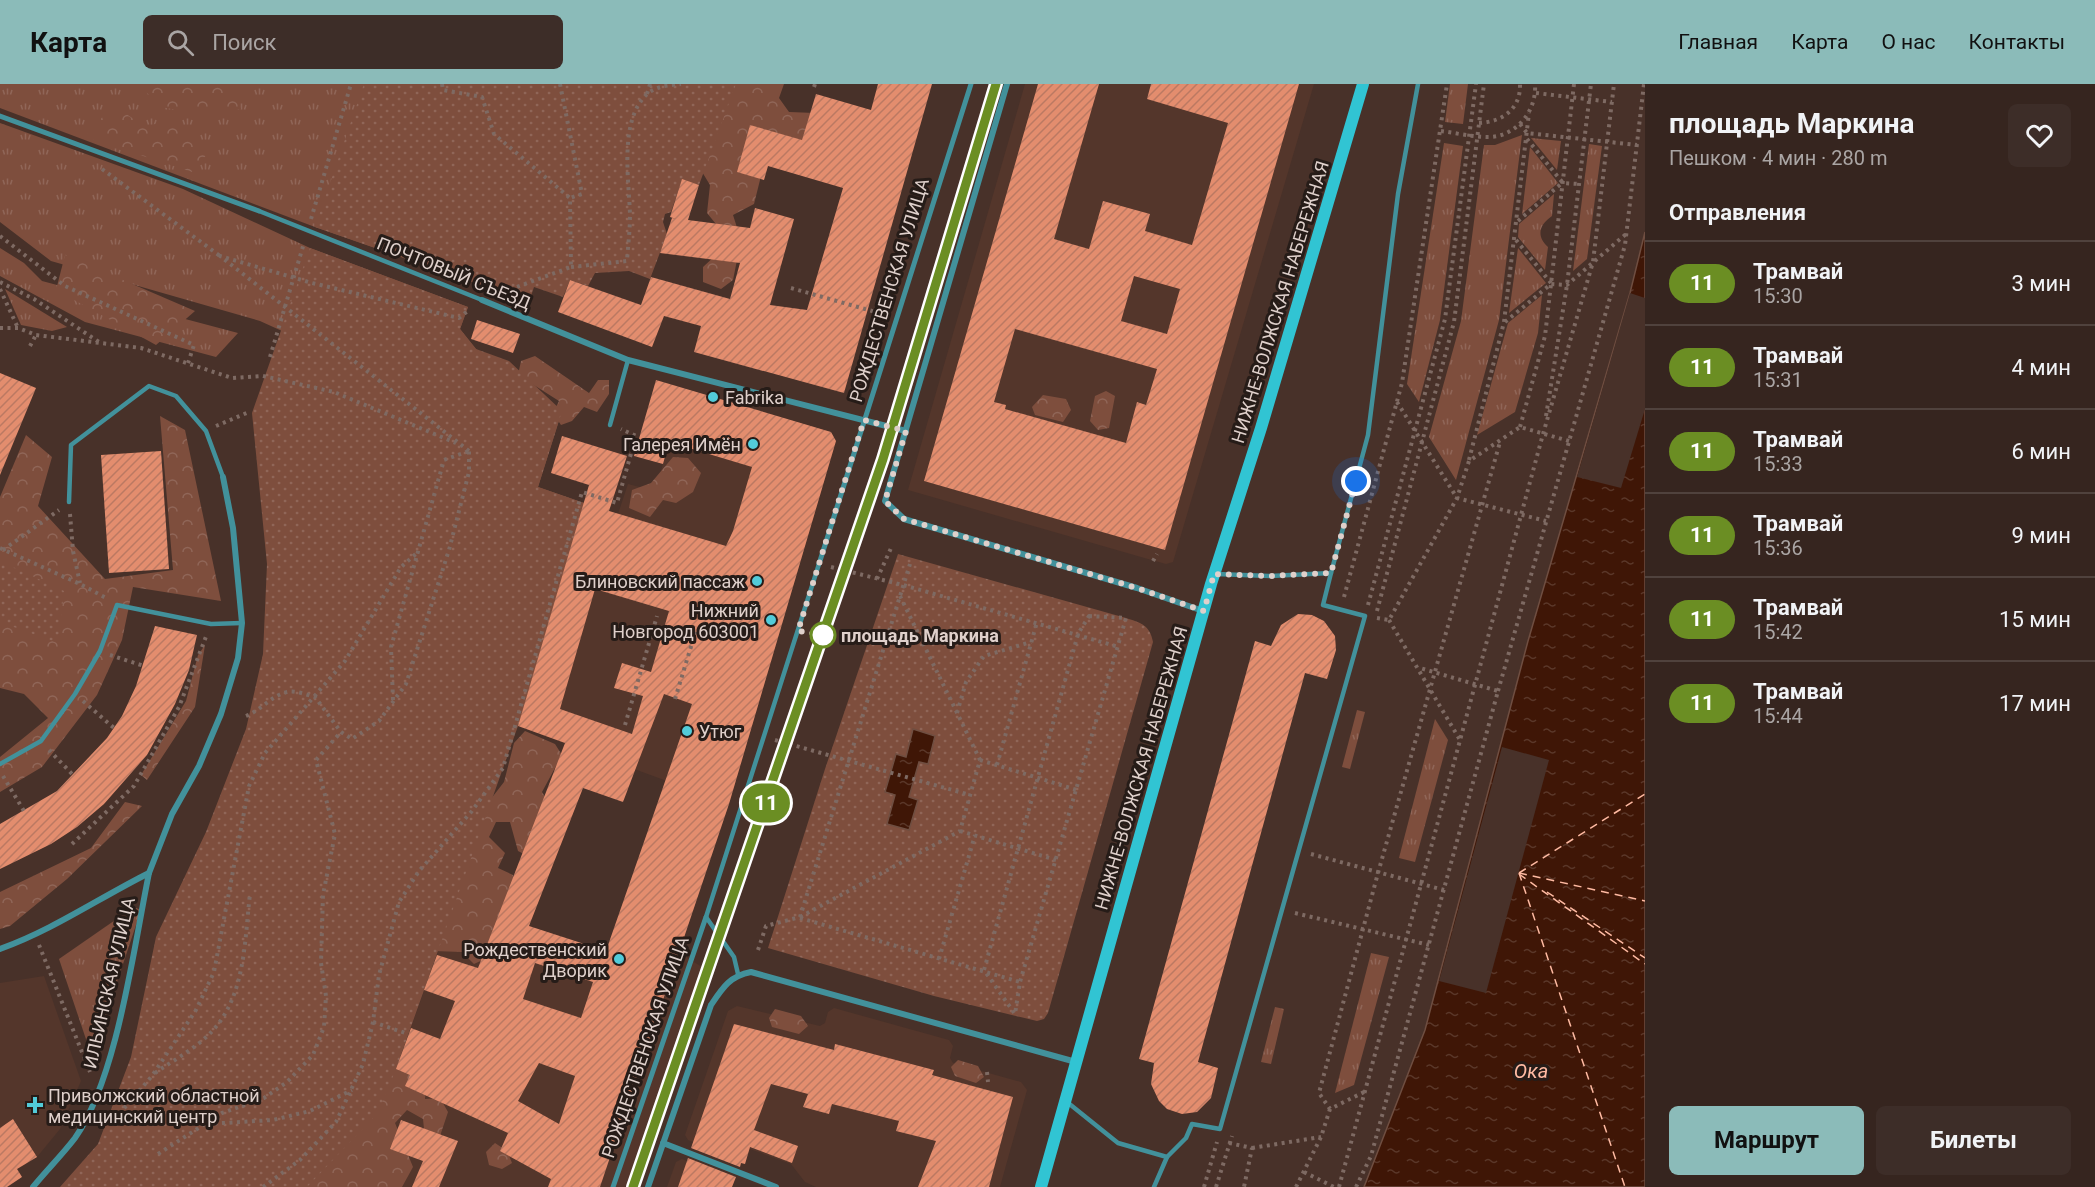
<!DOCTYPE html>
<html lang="ru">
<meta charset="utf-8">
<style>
body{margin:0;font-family:Roboto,sans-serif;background:#3d2d28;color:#f1f3f6;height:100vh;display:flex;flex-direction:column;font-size:22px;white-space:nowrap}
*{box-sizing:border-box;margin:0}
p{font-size:20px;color:#aaa5a4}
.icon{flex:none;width:33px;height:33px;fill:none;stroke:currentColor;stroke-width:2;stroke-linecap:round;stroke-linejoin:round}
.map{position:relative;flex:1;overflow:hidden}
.sheet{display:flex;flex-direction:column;background:#36251f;width:450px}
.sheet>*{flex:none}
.badge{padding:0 12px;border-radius:20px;font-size:21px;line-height:39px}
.you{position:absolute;width:30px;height:30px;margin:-15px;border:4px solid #fff;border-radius:50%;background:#1a73e8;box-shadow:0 0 0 9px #1a73e833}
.map>.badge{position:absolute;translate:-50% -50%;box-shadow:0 0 0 3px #fff}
h2{padding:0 24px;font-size:22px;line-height:54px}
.round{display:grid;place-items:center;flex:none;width:63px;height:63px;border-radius:9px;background:#3d2d28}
.summary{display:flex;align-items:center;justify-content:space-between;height:102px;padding:0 24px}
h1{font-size:28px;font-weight:700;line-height:45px}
.button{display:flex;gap:12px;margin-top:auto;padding:12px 24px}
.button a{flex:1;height:69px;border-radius:9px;background:#8bbbb9;color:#111;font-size:24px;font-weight:700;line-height:69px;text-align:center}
.button a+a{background:#3d2d28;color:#f1f3f6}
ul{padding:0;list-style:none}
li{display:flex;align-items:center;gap:18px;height:84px;padding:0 24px;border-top:2px solid #50423d}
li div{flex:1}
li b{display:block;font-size:22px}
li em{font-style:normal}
li .badge{min-width:66px;font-weight:700;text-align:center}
header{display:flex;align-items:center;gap:36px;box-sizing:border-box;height:84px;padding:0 30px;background:#8bbbb9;color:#111}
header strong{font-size:28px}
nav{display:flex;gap:33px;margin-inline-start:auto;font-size:21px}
.search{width:420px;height:54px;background:#3d2d28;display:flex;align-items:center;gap:15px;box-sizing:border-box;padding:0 21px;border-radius:9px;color:#aaa5a4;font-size:22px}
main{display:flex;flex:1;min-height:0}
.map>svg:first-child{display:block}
.built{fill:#54362b}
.grass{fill:url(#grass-tufts)}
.forest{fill:url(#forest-crowns)}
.park{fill:url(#park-dots)}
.water{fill:url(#water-ripples);stroke:#6f4e41;stroke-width:1.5}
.pier{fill:#483129}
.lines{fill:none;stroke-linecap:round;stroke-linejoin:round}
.ferry{stroke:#ffbaa2;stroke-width:1.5;stroke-dasharray:8 6;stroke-linecap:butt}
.building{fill:url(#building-hatch);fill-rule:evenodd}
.path{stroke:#7e6a63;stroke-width:4;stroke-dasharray:3 4.5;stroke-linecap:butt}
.service{stroke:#42919b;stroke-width:4.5}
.pedestrian{stroke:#42919b;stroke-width:5}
.minor{stroke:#42919b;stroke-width:6}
.secondary{stroke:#31c4d3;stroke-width:12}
.tram{stroke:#8e7b74;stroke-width:1.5}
.line-casing{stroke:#fff;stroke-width:14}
.line{stroke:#6b8e23;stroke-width:9}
.walk{stroke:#dfd0cb;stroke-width:6;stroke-dasharray:0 10.8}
.poi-dot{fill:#52cbd9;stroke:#261c18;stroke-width:2}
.stop-dot{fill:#fff;stroke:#6b8e23;stroke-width:3}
.labels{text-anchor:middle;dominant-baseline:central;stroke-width:6;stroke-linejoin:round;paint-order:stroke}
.street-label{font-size:18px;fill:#dfd0cb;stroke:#261c18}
.poi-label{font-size:18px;fill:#dfd0cb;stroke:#261c18;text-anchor:end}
.stop-label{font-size:18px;font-weight:bold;fill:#dfd0cb;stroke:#261c18;text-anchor:start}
.water-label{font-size:20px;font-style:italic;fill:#ffbaa2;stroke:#261c18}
</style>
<header>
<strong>Карта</strong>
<div class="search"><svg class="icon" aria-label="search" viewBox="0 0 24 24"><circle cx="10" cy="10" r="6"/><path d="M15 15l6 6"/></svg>Поиск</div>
<nav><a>Главная</a><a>Карта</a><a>О нас</a><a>Контакты</a></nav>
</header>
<main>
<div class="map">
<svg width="1645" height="1103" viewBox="0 0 1645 1103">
<defs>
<pattern id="grass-tufts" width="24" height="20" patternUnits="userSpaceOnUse" patternTransform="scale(1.5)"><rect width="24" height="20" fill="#7e4e3d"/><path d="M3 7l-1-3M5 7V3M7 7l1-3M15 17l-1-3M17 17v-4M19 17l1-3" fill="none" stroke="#906658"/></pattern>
<pattern id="forest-crowns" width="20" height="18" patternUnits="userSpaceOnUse" patternTransform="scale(1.5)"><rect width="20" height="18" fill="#7e4e3d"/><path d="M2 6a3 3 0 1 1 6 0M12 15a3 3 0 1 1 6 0" fill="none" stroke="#906658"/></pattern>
<pattern id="park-dots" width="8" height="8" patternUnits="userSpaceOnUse" patternTransform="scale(1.5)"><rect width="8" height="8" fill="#7e4e3d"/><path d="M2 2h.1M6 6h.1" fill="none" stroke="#906658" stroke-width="1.8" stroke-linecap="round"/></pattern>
<pattern id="water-ripples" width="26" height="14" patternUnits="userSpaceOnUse" patternTransform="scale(1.5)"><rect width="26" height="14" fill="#3f1606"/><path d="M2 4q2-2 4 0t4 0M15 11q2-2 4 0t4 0" fill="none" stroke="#5a3729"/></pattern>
<pattern id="building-hatch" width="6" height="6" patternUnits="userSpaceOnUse" patternTransform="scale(1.5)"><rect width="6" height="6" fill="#e38d6e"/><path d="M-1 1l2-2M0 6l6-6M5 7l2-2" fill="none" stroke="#bb7962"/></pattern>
</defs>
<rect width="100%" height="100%" fill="#483129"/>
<g class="built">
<path d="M1025,0h289l-141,478 -7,2 -18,-5 -240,-69z"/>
<path d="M685,305l146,43 5,9 -107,363 -211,-78 66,-223 34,11 10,-30 27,7z"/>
<path d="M456,818l215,71 7,-21 24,15 -76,220h-286l56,-118z"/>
<path d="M44,892l37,105 -21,48 -23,28 -19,12 4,8 -15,10h-7v-204z"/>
<path d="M737,922l83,20 5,-3 3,-11 6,-4 115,32 4,6 -3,12 3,5 68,19 6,8 -27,97h-184l-11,-5 -14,-18 -41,-15 -5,15 -57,-24 -3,-5 43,-124z"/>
<path d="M682,1075l53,20 -3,8h-65l9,-25z"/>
</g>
<g class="grass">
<path d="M0,0h437l60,206 -182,-63 -315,-119z"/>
<path d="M1450,0h18l-5,40 -18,-2z"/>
<path d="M0,39l183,66 127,59 158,59 -8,22 16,20 86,62 -24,76 46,16 -66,223 -252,375 3,-730 13,-40 -22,-10 -209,-60 -51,-39z"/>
<path d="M1522,51l-23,185 -43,160 -27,-43 32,-116 23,-176h11z"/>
<path d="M1531,54l30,3 -4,29z"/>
<path d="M1444,59l19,3 -23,174 -21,82 -12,-18z"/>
<path d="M1589,60l13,2 -15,113 -14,12z"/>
<path d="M1530,63l28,36 -36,31z"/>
<path d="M1554,110l-2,22c-13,9 -16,20 -4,31l-3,23 -27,-33 1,-13z"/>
<path d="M0,164l24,15 18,18 196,52 -22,24 -131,-35 -85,-46z"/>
<path d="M1518,164l28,35 -37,30z"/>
<path d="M5,205l62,38 -15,4 -31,-6z"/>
<path d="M1542,211l-4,38 -23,79 -38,23 31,-112z"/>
<path d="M1357,626l8,2 -15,57 -8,-2z"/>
<path d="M1435,635l13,21 -33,122 -16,-4z"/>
<path d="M134,823l7,3 -49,147 -33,-98z"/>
<path d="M1371,869l18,4 -35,128 -19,8z"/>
<path d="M1275,923l9,2 -13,55 -10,-2z"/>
</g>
<g class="forest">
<path d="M139,0h91l11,25 -33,6 -48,-8z"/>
<path d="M724,0h60l-5,14 10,14 26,1 7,21 -59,34 -9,36 -21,11 8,25 -8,40 -12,9 -18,-7v-15l14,-13 3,-25 -13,-16 3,-28 -17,-28z"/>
<path d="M113,21l34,23 14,-7 36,14 11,18 -16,19 -107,-35z"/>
<path d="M65,171l130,56 -39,34 -100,-55z"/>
<path d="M535,272l54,37 9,-13h11v14l-12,18 -13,-5 -12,14 -11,4 -8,-12 6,-12 -41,-26 3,-14z"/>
<path d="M1106,307l9,5 -6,32 -11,2 -8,-9 5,-25z"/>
<path d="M1043,311l23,4 5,11 -8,12 -28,-7 -3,-8z"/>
<path d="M160,332l25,14 36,171 -88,-14 -11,53 -25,55 -55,72 -42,25v-35l48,-39 -24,-24 -24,-6v-191l26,-62 26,22 -14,49 67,73 68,-9z"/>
<path d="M673,373l15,1 13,15 -8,19 -17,11 -13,-3 -13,17 -21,-9 3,-18 19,-7z"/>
<path d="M205,561l-10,62 -48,73 -6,-5 45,-74 12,-46z"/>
<path d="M525,647l30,13 7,11 -20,37 20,32 -20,39 -24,-12 -8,-29h-14l-7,15 16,16 -7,15 15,7 8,21 -32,61 -15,7 -12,-12 -28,-1 46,-138 24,-31 10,-39z"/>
<path d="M125,718l17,4 -75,73 -57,47 -10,3v-37l91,-44z"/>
<path d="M775,925l26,7 7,10 -9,8 -27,-7 -3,-9z"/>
<path d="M384,955l42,44 -1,16 15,-1 8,14 -9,27 -14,-1 -2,-19 -16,-9 -12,13 18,44 -11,20h-116z"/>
<path d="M958,976l20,6 6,11 -8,6 -21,-7 -4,-9z"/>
<path d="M495,1059l12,8 5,12 -10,6 -13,-4 -3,-13z"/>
</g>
<g class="park">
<path d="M364,0h372l-37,101 -17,-5 -11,32 -6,2 -2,8 4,12 -17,45 -21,-8 -34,2 -7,13 -18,-6 -7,17 -29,-10 -5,15 -214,-75z"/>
<path d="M310,164l158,59 -8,22 16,20 33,12 53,50 -24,76 46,16 -66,223 -122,343 -19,45 -70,73h-247l38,-43 33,-87 25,-120 50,-105 40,-103 17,-75 4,-90 -15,-151z"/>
<path d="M898,470l228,64c15,5 24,7 27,24l-105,371 -4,6 -7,2 -103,-25 -166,-48 57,-179z"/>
<path d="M0,477l64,30 -6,52 -58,-21z"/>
</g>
<g class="water">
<path d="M1645,148v955h-281l61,-157 103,-389 102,-348z"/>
<path d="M913,645l22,7 -7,28 -9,-2 -10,35 9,3 -9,30 -22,-6 8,-29 -10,-3 11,-38 10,3z"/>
</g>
<g class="pier">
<path d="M1630,209l15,5v111l-24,79 -44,-11z"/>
<path d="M1502,663l47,13 -63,233 -47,-12z"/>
</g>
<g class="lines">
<g class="ferry">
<path d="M1519,789l106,314"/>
<path d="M1519,789l126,-79"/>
<path d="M1519,789l126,28"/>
<path d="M1519,790l126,90"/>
<path d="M1547,808l98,66"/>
</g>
</g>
<g class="building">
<path d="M878,0h54l-88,309 -150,-41 7,-26 -37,-10 -12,31 -94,-35 12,-32 71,25 10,-28 79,22 10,-36 -80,-10 12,-35 4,1 -6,-2 12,-38 17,6 -11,35 62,8 5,-20 39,11 -24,86 37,5 36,-122 -75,-22 -4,14 -27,-8 13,-47 52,15 14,-46 55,16z"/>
<path d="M1038,0h61l-45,155 35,10 14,-48 47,13 -5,17 47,14 36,-122 -81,-24 4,-15h148l-134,466 -241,-69zM1134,192l46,13 -13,45 -46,-13zM1015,245l142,40 -11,36 -9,-3 -11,41 -121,-34 1,-4 -12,-3z"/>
<path d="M477,236l43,14 -7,19 -42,-14z"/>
<path d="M0,289l36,15 -36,87z"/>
<path d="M656,296l175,52 5,9 -107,363 -129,383h-52l3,-8 -51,-28 8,-18 -103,-47 5,-11 -14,-6 15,-41 29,11 15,-38 -31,-11 13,-35 41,13 87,-225 -47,-17 71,-241 -38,-12 11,-37 65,20 -18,55 117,35 7,-15 19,-64 -83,-25 -6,22 -29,-8zM595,505l74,22 -18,61 -29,-9 -8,25 29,8 -11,38 -72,-25zM664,610l28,10 -86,247 -77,-25 54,-138 40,14zM535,879l58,19 -12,36 -58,-19zM539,979l36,13 -16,48 -41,-23z"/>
<path d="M161,367l8,118 -60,4 -8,-118z"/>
<path d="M1298,530l14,1 12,6 11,15 1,14 -9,29 -22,-6 -107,389 20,6 -7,30 -14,14 -15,2 -15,-5 -8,-8 -8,-17 3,-21 -15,-4 116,-418 16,5 10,-21z"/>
<path d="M155,542l42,9 -8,35 -14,34 -28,51 -43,49 -27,23 -26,17 -51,25v-45l57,-33 50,-53 15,-22 14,-30z"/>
<path d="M734,940l100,26 1,-6 99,26 -2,5 81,22 -24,90h-71l18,-46 -40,-10 3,-10 -67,-17 -3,10 -26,-7 5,-13 -37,-10 -17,46 44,16 -6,17 -42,-16 -5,17 -4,-1 -1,4 -49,-19z"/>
<path d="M13,1035l24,38 -20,12 5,8 -15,10h-7v-59z"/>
<path d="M401,1036l57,21 -19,46h-27l11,-26 -33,-12z"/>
<path d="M688,1074l48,19 -4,10h-54z"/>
</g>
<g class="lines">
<g class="path">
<path d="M442,0l1,6 39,7 12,37 76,64 1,69 -68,25"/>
<path d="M560,0l22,110 -12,4"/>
<path d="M814,3l1,-3"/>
<path d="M1536,9l76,9"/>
<path d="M647,10l3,-10"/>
<path d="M1479,39c23,-1 42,-14 41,-39"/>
<path d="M1520,40l7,9 110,12"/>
<path d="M1441,47c15,2 31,6 47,6 28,0 49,-26 47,-53"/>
<path d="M1527,55l36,44 16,1"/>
<path d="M102,85l118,87"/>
<path d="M311,135l40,-135"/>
<path d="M1518,137l44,-38"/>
<path d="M0,152l65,50 129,59 -6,18"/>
<path d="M1516,156l35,43"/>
<path d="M571,183l56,-6c1,-15 3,-31 3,-46 -1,-35 -11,-93 16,-120 9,-9 24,-10 35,-11"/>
<path d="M0,198l34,17 65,43"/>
<path d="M791,204l88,25"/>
<path d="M0,205l18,39"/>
<path d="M1505,238l46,-38 16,1 59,-51"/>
<path d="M0,244h18l18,7 105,13 91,30 31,-2 71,16 122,51"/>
<path d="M30,262l6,-11"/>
<path d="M270,273l34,-114"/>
<path d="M1397,318l60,96 89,23"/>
<path d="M1546,332l21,-131 24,-201"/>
<path d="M216,342l33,-14"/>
<path d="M1520,343l25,-91 29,-252"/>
<path d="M469,367l-249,-195 92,27 147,35 11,-9"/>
<path d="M1469,376l35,-138 25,-209"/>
<path d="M70,430l3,37 7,32"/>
<path d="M0,464l80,36 28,15"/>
<path d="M3,466l56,-40"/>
<path d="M1153,477l4,-7"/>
<path d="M831,483l72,18 216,62"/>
<path d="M877,495l15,-33"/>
<path d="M1344,513l58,-214 45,-299"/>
<path d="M1368,521l77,-286 31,-235"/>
<path d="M1377,527l77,-289 30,-238"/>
<path d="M1089,532l37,2 -106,364 -5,32 -31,-44 94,-336z"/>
<path d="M1377,534l12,2 68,-122 12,-37 51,-34 49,14"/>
<path d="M1389,536l71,120"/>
<path d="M110,571l34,11"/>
<path d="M1498,607l127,-446 19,-161"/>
<path d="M675,615l22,-72"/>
<path d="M393,616l-2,-53 53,-187 25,-9"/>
<path d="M83,617l31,27"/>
<path d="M957,629l9,-31 18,-26 47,-14"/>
<path d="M246,632c15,-6 25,-20 41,-24 8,-2 20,3 28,5l26,35 11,7 27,-18 27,-37 43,-134 20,-78v-21"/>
<path d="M625,641l32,-109"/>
<path d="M775,656l195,55"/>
<path d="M49,666l24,25"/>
<path d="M980,676l97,30"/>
<path d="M997,681l40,-143"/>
<path d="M3,692l21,35"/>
<path d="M960,747l96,29"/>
<path d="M72,760l62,-58 45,-79 28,-73"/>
<path d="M1311,770l133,36"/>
<path d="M1295,829l134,32"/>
<path d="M800,833l160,-86 20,-71 -80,-164"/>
<path d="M800,834l220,64"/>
<path d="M39,861l51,127"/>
<path d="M758,866l8,-24 34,-9 110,-353"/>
<path d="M939,875l36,-124"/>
<path d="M373,938l35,12"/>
<path d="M987,988l1,10"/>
<path d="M155,989c16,-11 34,-21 49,-34 42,-36 40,-95 46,-145"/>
<path d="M1364,1008l-34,17 -11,-16 59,-220 122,-431"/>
<path d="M207,1040l66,-4 37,-9 42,-21"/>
<path d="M101,1042l12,-5 39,-45 44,-66 18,-38 35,-186 16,-33 80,-92 56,-94 17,-15"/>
<path d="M1229,1059l23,5 -8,39"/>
<path d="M1252,1064l69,-11"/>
<path d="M158,1070l64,-41 42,-15 23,-16 26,-27 11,-28 2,-31 -5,-33 2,-68 12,-61 -19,-74 25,-28"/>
<path d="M1304,1088l30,15"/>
<path d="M263,1103l37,-27 36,-38 27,-58 10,-42 6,-47 20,-73 20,-31 53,-60 31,-43 79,-276 35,11 19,-67 -15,-7"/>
<path d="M1204,1103l13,-45"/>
<path d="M1216,1103l16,-51"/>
<path d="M1296,1103l25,-50 9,-28"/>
<path d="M1339,1103l204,-753 50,-172 21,-178"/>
<path d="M1356,1103l15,-31 127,-465 -78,-23"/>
</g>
<g class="service">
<path d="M259,127l223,89"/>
<path d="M610,341l18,-65"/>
<path d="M69,418l2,-57 78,-59 27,10 30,35 17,46"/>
<path d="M1216,490l54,2 61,-3 37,-138 30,-241 20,-110"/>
<path d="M0,680l41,-23 34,-47 25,-43 17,-46 94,19 31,-1"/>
<path d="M738,890l-4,-17 -28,-40 113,-353"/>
<path d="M1067,1018l51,41 49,14 19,-19 6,-14 28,5 145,-513 -42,-11 8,-32"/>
<path d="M1154,1103l13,-30"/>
</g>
<g class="pedestrian">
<path d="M0,32l259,95"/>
<path d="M819,480l152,-480"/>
<path d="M613,1103l93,-270"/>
</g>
<g class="minor">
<path d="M1007,0l-122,417 19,18 233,69 66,23"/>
<path d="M482,216l146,60 278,71"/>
<path d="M0,865c53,-19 99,-51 149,-76l23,-59 27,-48 22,-52 17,-56 4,-35 -9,-95 -10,-51"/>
<path d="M663,1059l113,44"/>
<path d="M33,1103c13,-16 29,-32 42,-49 42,-59 59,-192 74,-265"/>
<path d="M648,1103l63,-182c12,-18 19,-29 40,-33l325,90"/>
</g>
<path class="secondary" d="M1041,1103l170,-603 50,-156 102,-344"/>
<path class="tram" d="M633,1103l260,-759 103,-344"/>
</g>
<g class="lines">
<g class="line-casing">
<path id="line" d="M633,1103l250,-728 113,-375"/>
</g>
<use href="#line" class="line"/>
<path class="walk" d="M823,551l-25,-4 66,-211 42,11 -21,70 19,18 233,69 67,23 10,-37 56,2 61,-3 25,-92"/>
</g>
<g class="poi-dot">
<circle cx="713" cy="313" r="6"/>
<circle cx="753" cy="360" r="6"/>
<circle cx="757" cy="497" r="6"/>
<circle cx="771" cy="536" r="6"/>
<circle cx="687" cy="647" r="6"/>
<circle cx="619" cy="875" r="6"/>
<path d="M32 1012h6v6h6v6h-6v6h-6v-6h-6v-6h6z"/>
</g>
<circle class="stop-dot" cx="823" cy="551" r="12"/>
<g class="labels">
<g class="street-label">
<text transform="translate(454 189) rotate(22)">ПОЧТОВЫЙ СЪЕЗД</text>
<text transform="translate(889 206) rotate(-73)">РОЖДЕСТВЕНСКАЯ УЛИЦА</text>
<text transform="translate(1280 218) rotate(-73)">НИЖНЕ-ВОЛЖСКАЯ НАБЕРЕЖНАЯ</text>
<text transform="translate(1141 684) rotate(-74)">НИЖНЕ-ВОЛЖСКАЯ НАБЕРЕЖНАЯ</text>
<text transform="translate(109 899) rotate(-77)">ИЛЬИНСКАЯ УЛИЦА</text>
<text transform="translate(645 963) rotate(-71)">РОЖДЕСТВЕНСКАЯ УЛИЦА</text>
</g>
<g class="poi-label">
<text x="725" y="313" text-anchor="start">Fabrika</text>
<text x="741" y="360">Галерея Имён</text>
<text x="745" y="497">Блиновский пассаж</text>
<text x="759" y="526">Нижний<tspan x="759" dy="21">Новгород 603001</tspan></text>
<text x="699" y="647" text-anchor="start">Утюг</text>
<text x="607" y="865">Рождественский<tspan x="607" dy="21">Дворик</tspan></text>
<text x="48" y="1011" text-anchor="start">Приволжский областной<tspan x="48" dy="21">медицинский центр</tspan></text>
</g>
<g class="stop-label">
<text x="841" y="551">площадь Маркина</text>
</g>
<g class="water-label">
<text x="1531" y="987">Ока</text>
</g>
</g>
</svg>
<div class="you" style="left:1356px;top:397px"></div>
<b class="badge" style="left:766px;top:719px;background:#6b8e23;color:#fff">11</b>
</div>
<section class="sheet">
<div class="summary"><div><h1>площадь Маркина</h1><p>Пешком · 4 мин · 280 m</p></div><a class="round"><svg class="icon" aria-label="heart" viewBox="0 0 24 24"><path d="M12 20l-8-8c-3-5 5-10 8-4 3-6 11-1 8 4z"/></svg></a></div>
<h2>Отправления</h2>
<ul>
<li><span class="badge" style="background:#6b8e23;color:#fff">11</span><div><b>Трамвай</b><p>15:30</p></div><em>3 мин</em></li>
<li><span class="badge" style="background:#6b8e23;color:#fff">11</span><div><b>Трамвай</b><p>15:31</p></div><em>4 мин</em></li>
<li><span class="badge" style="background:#6b8e23;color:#fff">11</span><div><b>Трамвай</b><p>15:33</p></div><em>6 мин</em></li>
<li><span class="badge" style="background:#6b8e23;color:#fff">11</span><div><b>Трамвай</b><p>15:36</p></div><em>9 мин</em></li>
<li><span class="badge" style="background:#6b8e23;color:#fff">11</span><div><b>Трамвай</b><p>15:42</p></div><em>15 мин</em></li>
<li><span class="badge" style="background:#6b8e23;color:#fff">11</span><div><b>Трамвай</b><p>15:44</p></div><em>17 мин</em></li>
</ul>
<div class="button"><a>Маршрут</a><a>Билеты</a></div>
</section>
</main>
